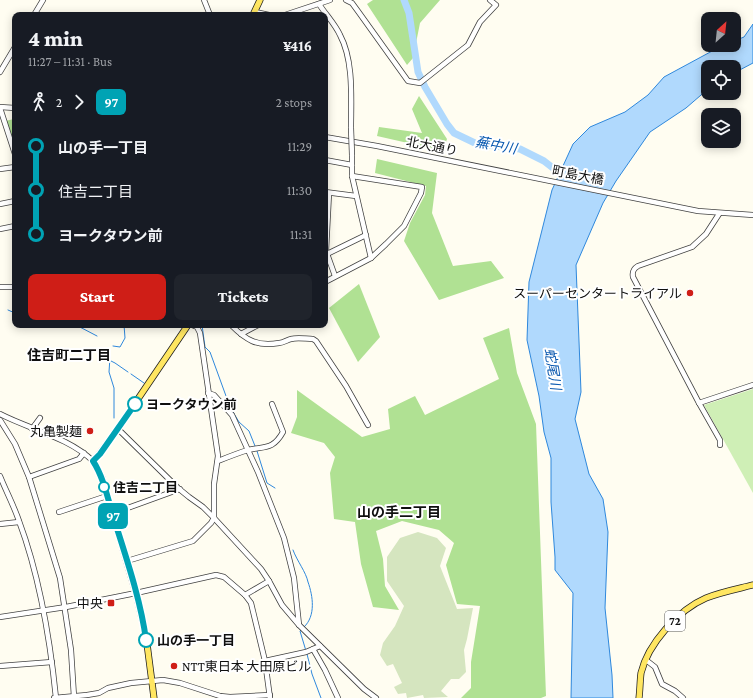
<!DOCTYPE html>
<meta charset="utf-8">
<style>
body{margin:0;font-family:"Crimson Pro","Noto Sans JP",serif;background:#20242c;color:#f1f3f6;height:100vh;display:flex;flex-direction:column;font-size:15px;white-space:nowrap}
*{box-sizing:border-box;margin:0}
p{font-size:13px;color:#9ea1a6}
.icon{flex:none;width:22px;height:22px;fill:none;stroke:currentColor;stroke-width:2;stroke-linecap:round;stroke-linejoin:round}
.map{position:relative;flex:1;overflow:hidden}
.panel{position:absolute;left:12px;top:12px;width:316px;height:316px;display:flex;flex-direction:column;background:#171b24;border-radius:8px;box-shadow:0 2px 10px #0003}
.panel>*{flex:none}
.badge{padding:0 8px;border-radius:6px;font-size:14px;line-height:26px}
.needle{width:26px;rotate:27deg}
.buttons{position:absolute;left:701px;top:12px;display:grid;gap:8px}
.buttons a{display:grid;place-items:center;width:40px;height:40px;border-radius:8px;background:#171b24;box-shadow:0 2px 10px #0003;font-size:20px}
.map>.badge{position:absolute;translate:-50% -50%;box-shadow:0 0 0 2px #fff}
.legs{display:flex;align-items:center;gap:6px;height:44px;padding:0 16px;font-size:13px}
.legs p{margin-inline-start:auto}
.headline{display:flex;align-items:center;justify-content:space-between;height:68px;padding:0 16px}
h1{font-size:22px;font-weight:800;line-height:30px}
.primary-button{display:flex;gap:8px;margin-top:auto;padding:8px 16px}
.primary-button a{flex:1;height:46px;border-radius:8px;background:#cf1e17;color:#fff;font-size:16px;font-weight:800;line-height:46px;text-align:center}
.primary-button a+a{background:#20242c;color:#f1f3f6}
ul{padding:0 16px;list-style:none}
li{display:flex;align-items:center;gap:14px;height:44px;font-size:15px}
li i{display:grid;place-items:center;width:6px;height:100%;margin:0 5px;background:currentColor}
li i::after{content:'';width:10px;height:10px;margin:-5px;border:3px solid;border-radius:50%;background:#171b24}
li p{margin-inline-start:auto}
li:first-child i{background:linear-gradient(#0000 50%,currentColor 0)}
li:last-child i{background:linear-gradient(currentColor 50%,#0000 0)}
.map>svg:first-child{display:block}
.green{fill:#cfefb6}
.forest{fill:#b0e193}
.cemetery{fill:#d5e5bf}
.water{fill:#b0d9fd;stroke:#2f88dc}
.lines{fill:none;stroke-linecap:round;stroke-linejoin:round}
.stream{stroke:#2f88dc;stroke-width:1}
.river{stroke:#b0d9fd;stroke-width:7}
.minor-casing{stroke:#424242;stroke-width:6}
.major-casing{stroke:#202020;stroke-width:7}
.minor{stroke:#fff;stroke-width:4.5}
.major{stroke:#ffe661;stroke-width:5.5}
.minor-bridge-casing{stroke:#424242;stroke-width:6;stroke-linecap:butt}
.minor-bridge{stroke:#fff;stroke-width:4.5}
.line-1-casing{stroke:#fff;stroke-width:9}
.line-1{stroke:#00a3b4;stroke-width:6}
.poi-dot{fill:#cf1e17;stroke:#fff;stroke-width:1.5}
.stop-1-dot{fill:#fff;stroke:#00a3b4;stroke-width:2}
.labels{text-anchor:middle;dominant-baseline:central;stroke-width:4;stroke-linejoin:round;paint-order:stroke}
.shield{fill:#fff;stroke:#575757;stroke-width:1}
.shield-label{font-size:12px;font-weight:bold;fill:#0f0f0f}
.street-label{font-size:13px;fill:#0f0f0f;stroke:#fff}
.poi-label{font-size:13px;fill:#0f0f0f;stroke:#fff;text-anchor:end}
.stop-label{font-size:13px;font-weight:bold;fill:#0f0f0f;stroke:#fff;text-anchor:start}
.water-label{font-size:14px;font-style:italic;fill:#0a59b0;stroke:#fff}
.neighbourhood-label{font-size:14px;font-weight:bold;fill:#0f0f0f;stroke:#fff}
</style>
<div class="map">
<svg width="753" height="698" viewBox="0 0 753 698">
<rect width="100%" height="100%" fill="#fffdf1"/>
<path class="green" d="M753,389v104l-49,-88z"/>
<g class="forest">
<path d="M373,0h67l-20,23 -7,35 -6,7 -40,-61z"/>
<path d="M419,96l28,43 -4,12 -66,-15 2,-9 43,6 -10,-24z"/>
<path d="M15,117v32l-10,-28 9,-2z"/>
<path d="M377,159l60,14 -5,40 21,53 38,-5 13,17 -65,22 -35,-59 6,-18 15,-28 1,-9 -51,-13z"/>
<path d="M359,284l21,53 -22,25 -29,-54z"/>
<path d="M509,328l8,45 19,51 10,272 -5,2h-80l10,-10v-26l9,-56 -23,-2 -11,-39 8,-22 -15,-13 -37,-9 -26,10 7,28 2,27 14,24 -26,-3 -12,-43 -6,-42 -21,-3 -4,-46 5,-16 -11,-14 -33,-10 6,-16v-27l65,47 28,-8 -2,-20 27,-13 10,19 74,-36 -16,-41z"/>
</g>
<path class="cemetery" d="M418,532l19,6 9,10 -6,18 17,43 16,-1 -6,31 -3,11 2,22 -7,7h-8l-10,12 7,6 -24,1 -1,-3 -16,3 -1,-5 -8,1 -4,-7 8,-4 -9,-19 -6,2 -7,-11 3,-12 12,-17 9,-20 -17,-25v-24l13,-19z"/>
<path class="water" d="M753,24v39l-19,10v-6h-26v22l-22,19 -36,24 -34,49 -13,22 -27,62 5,127 -6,27 14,55 14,25 5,33 -3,76 7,67 1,23h-42l2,-105 -18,-23v-13l-4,-55v-44l-7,-26 -5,-36 -12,-56 2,-58 23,-92 21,-46 17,-17 35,-15 23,-17 16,-18 50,-27 11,-5h9v-4l10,-4z"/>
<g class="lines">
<g class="stream">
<path d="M14,137l1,1"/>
<path d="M8,310l7,3"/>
<path d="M49,325h3"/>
<path d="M76,325l21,11"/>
<path d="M202,325l3,22 5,5 20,55 9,15 10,9 6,15"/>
<path d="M113,346l7,1 5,-9 -1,-13"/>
<path d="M110,357l-1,15 5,16v30"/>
<path d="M109,360l6,3 13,9"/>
<path d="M131,374l13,9"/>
<path d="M257,451l10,32 8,5"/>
<path d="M293,550c4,11 13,22 15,32 5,14 8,34 -4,45"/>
<path d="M302,629l-2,2 6,20"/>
<path d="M307,654l5,20 9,24"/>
</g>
<path class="river" d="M404,0l5,13 9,59 7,15 22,37 7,9 23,11 43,5 24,12 23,18"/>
<g class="minor-casing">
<g id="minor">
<path d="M204,0l6,15"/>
<path d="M346,0l6,3 8,11 48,67 12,2 48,-38 12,-23 16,-17 -6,-5"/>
<path d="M319,4c7,11 16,20 21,31 14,26 11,64 11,93"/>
<path d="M255,12l14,3"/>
<path d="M34,15l9,-15"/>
<path d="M285,15l45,-15"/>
<path d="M0,72l15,-25"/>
<path d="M0,107l15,1"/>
<path d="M0,108l15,46"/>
<path d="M325,137l52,9 321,65 55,4"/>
<path d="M352,155v21l19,82"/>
<path d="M325,160l27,5"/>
<path d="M0,169l15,-2"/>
<path d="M325,192l31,4"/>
<path d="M329,193l-3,58 9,25"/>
<path d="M0,204l15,-3"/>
<path d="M719,214l-13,20 -14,13 -54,19c-5,3 -6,6 -5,11l66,126 21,37v5"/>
<path d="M0,229l15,-3"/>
<path d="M325,255l41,-20"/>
<path d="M325,282l46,-24 15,-14 18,-18 17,-33 1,-6 -70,-11"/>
<path d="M0,287h15"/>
<path d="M231,325c15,15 26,22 48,18 4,0 8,-3 12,-4 7,-2 15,0 22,0l3,2 30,45 22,39"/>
<path d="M241,334l17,-9"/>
<path d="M208,393l6,2 18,20 26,57 26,66 10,40 5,47"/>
<path d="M699,403l54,-18"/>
<path d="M0,414c31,16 68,23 93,47"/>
<path d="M0,420l15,24 14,33 31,101 11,72 3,47"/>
<path d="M32,429l8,-11"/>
<path d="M118,429l60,59 11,9 14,10 11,11 47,51 8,12 13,24 17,20 65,64 12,9"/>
<path d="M218,461c10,-4 20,-8 30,-11 17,-4 25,0 35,-18l-11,-28"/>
<path d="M0,476c6,15 14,30 19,45 21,56 31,118 37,177"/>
<path d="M29,477l50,-18 5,-6"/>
<path d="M122,510l58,-21"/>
<path d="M59,512l48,-16"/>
<path d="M0,524l19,-2"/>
<path d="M127,561l66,-20 18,-18 3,-5v-34l4,-28 -18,-123 -3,-6 -5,-2"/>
<path d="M245,595l24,-14"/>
<path d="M0,617l66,-10 70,-14 80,-18 8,2 21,18 6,8 14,58 5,37"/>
<path d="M313,649l12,21 13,28"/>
<path d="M646,660l9,7 7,17 13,7 8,7"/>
<path d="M265,661l41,-9 14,-6"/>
<path d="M0,666l52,-4"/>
<path d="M54,698l33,-3 12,-2 9,-5 23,-5 32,-3 17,3 40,13 10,1 40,-2"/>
</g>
</g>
<g class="major-casing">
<g id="major">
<path d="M253,15l7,-15"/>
<path d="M154,698l-8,-62 -10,-43 -34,-115 -9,-17 7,-8 21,-29 67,-99"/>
<path d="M639,698c1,-8 1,-17 2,-25 7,-29 37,-63 65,-75 15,-6 31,-9 47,-13"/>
</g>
</g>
<use href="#minor" class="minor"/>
<use href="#major" class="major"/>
<g class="minor-bridge-casing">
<path id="minor-bridge" d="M351,128l1,27"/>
</g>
<use href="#minor-bridge" class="minor-bridge"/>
</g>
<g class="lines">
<g class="line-1-casing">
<path id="line-1" d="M135,404l-35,50 -7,7c11,17 15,39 21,58 12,38 27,82 32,121"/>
</g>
<use href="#line-1" class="line-1"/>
</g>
<g class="poi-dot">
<circle cx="690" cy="293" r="4"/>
<circle cx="90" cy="431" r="4"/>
<rect x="107" y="599" width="8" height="8" rx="2"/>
<circle cx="174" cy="666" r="4"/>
</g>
<g class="stop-1-dot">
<circle cx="135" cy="404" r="7"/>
<circle cx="104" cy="487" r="5"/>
<circle cx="146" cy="640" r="7"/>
</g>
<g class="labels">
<rect class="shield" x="665" y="611" width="20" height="20" rx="3"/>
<g class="shield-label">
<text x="675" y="621">72</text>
</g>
<g class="street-label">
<text transform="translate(432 146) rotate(11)">北大通り</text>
<text transform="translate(578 175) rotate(11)">町島大橋</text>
</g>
<g class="poi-label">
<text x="682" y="293">スーパーセンタートライアル</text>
<text x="82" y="431">丸亀製麺</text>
<text x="103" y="603">中央</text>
<text x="182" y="666" text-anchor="start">NTT東日本 大田原ビル</text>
</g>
<g class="stop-label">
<text x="146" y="404">ヨークタウン前</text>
<text x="113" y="487">住吉二丁目</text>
<text x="157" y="640">山の手一丁目</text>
</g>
<g class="water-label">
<text transform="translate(496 145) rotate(10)">蕪中川</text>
<text transform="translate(553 369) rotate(81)">蛇尾川</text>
</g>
<g class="neighbourhood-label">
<text x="69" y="355">住吉町二丁目</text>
<text x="399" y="512">山の手二丁目</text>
</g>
</g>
</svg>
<div class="buttons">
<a><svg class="needle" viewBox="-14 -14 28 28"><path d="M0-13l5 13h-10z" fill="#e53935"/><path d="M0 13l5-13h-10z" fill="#9ea1a6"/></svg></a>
<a><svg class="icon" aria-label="locate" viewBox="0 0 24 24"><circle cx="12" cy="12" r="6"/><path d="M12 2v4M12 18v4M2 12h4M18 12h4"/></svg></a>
<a><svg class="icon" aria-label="layers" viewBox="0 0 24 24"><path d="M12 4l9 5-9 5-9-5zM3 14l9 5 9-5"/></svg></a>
</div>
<b class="badge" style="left:113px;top:516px;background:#00a3b4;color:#fff">97</b>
<section class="panel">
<div class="headline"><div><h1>4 min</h1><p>11:27 – 11:31 · Bus</p></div><b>¥416</b></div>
<div class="legs"><svg class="icon" aria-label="walk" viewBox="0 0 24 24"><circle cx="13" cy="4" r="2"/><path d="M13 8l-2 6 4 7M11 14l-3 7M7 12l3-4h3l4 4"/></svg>2<svg class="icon" aria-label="forward" viewBox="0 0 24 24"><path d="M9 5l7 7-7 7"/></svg><b class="badge" style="background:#00a3b4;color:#fff">97</b><p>2 stops</p></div>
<ul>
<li><i style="color:#00a3b4"></i><b>山の手一丁目</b><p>11:29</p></li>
<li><i style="color:#00a3b4"></i><span>住吉二丁目</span><p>11:30</p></li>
<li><i style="color:#00a3b4"></i><b>ヨークタウン前</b><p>11:31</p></li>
</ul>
<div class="primary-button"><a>Start</a><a>Tickets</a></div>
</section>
</div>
